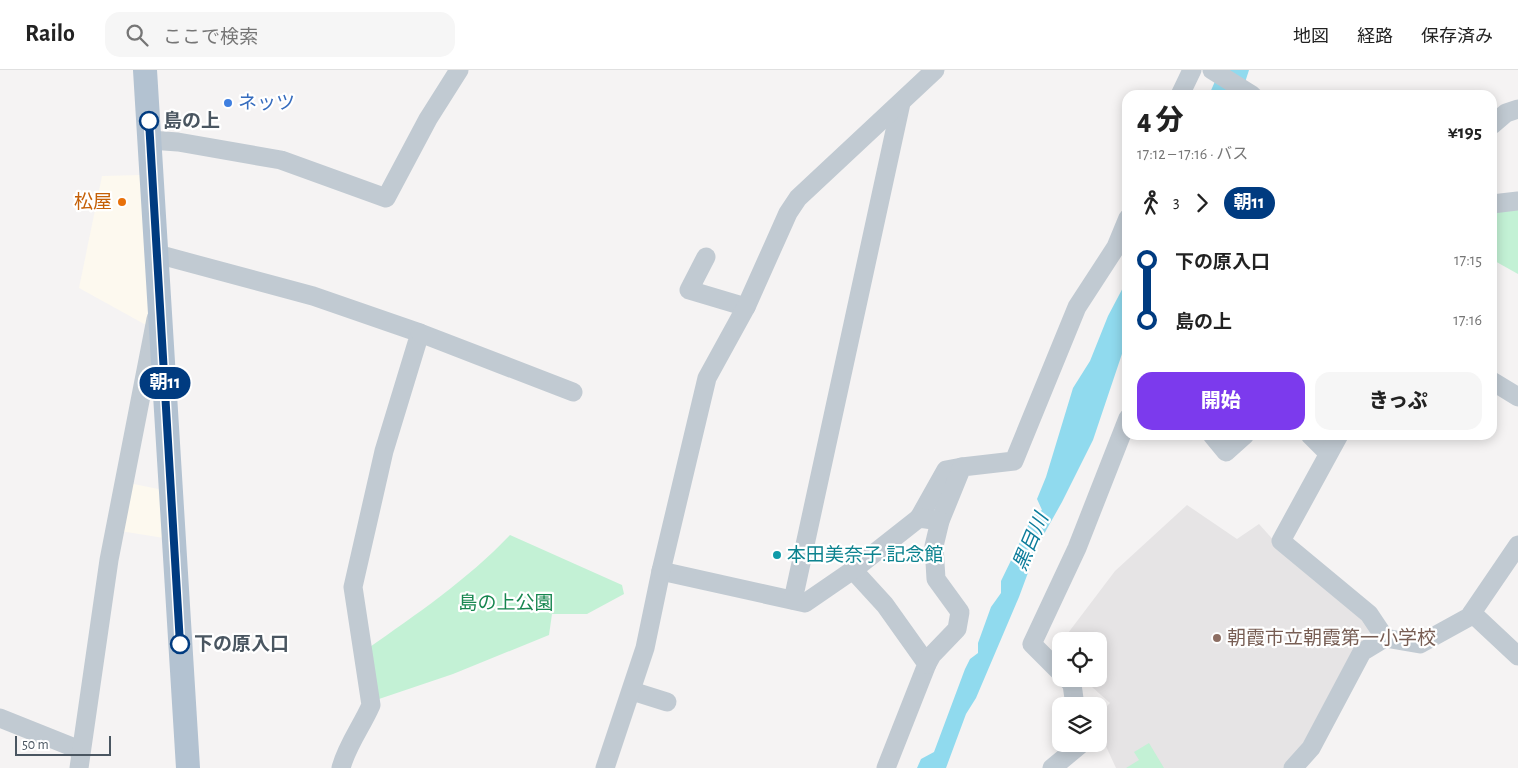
<!DOCTYPE html>
<html lang="ja">
<meta charset="utf-8">
<style>
body{margin:0;font-family:"Alegreya Sans","Noto Sans JP",sans-serif;background:#f6f6f6;color:#222;height:100vh;display:flex;flex-direction:column;font-size:19px;white-space:nowrap}
*{box-sizing:border-box;margin:0}
p{font-size:16px;color:#767676}
.icon{flex:none;width:28px;height:28px;fill:none;stroke:currentColor;stroke-width:2;stroke-linecap:round;stroke-linejoin:round}
.map{position:relative;flex:1;overflow:hidden}
.drawer{position:absolute;left:1122px;top:20px;width:375px;height:350px;display:flex;flex-direction:column;background:#fff;border-radius:15px;box-shadow:0 2px 12px #0003}
.drawer>*{flex:none}
.badge{padding:0 10px;border-radius:16px;font-size:18px;line-height:32px}
.fabs{position:absolute;left:1052px;top:562px;display:grid;gap:10px}
.fabs a{display:grid;place-items:center;width:55px;height:55px;border-radius:10px;background:#fff;box-shadow:0 2px 12px #0003;font-size:25px}
.scale{position:absolute;left:15px;bottom:12px;width:96px;box-sizing:border-box;padding-left:5px;border:2px solid #4a5661;border-top:0;font-size:14px;line-height:18px;white-space:nowrap;color:#4a5661;-webkit-text-stroke:4px #fff;paint-order:stroke}
.map>.badge{position:absolute;translate:-50% -50%;box-shadow:0 0 0 2px #fff}
.legs{display:flex;align-items:center;gap:8px;height:55px;padding:0 15px;font-size:16px}
.legs p{margin-inline-start:auto}
.summary{display:flex;align-items:center;justify-content:space-between;height:85px;padding:0 15px}
h1{font-size:28px;font-weight:800;line-height:38px}
.action{display:flex;gap:10px;margin-top:auto;padding:10px 15px}
.action a{flex:1;height:58px;border-radius:15px;background:#7c3aed;color:#fff;font-size:20px;font-weight:800;line-height:58px;text-align:center}
.action a+a{background:#f6f6f6;color:#222}
ul{padding:0 15px;list-style:none}
li{display:flex;align-items:center;gap:18px;height:60px;font-size:19px}
li i{display:grid;place-items:center;width:8px;height:100%;margin:0 6px;background:currentColor}
li i::after{content:'';width:12px;height:12px;margin:-6px;border:4px solid;border-radius:50%;background:#fff}
li p{margin-inline-start:auto}
li:first-child i{background:linear-gradient(#0000 50%,currentColor 0)}
li:last-child i{background:linear-gradient(currentColor 50%,#0000 0)}
header{display:flex;align-items:center;gap:30px;box-sizing:border-box;height:70px;padding:0 25px;background:#fff;border-bottom:1px solid #e0e0e0}
header strong{font-size:24px}
nav{display:flex;gap:28px;margin-inline-start:auto;font-size:18px}
.search{width:350px;height:45px;background:#f6f6f6;display:flex;align-items:center;gap:12px;box-sizing:border-box;padding:0 18px;border-radius:15px;color:#767676;font-size:19px}
.map>svg:first-child{display:block}
.commercial{fill:#fdf9ef}
.education{fill:#e6e4e5}
.green{fill:#c3f1d5}
.water{fill:#90daee}
.lines{fill:none;stroke-linecap:round;stroke-linejoin:round}
.minor{stroke:#c1cad2;stroke-width:19}
.major{stroke:#b3c2d1;stroke-width:24}
.line-1-casing{stroke:#fff;stroke-width:11}
.line-1{stroke:#003b80;stroke-width:8}
.shop-dot{fill:#3f7fe0;stroke:#fff;stroke-width:2}
.stop-1-dot{fill:#fff;stroke:#003b80;stroke-width:2.5}
.food-dot{fill:#e8710a;stroke:#fff;stroke-width:2}
.culture-dot{fill:#0f9aa8;stroke:#fff;stroke-width:2}
.education-dot{fill:#8d6e63;stroke:#fff;stroke-width:2}
.labels{text-anchor:middle;dominant-baseline:central;stroke-width:4.5;stroke-linejoin:round;paint-order:stroke}
.shop-label{font-size:19px;fill:#366cbe;stroke:#fff;text-anchor:start}
.stop-label{font-size:19px;font-weight:bold;fill:#4a5661;stroke:#fff;text-anchor:start}
.food-label{font-size:19px;fill:#c56008;stroke:#fff;text-anchor:end}
.culture-label{font-size:19px;fill:#0d838f;stroke:#fff;text-anchor:start}
.park-label{font-size:19px;fill:#17864f;stroke:#fff}
.education-label{font-size:19px;fill:#785e54;stroke:#fff;text-anchor:start}
.water-label{font-size:20px;font-style:italic;fill:#0c7c9b;stroke:#fff}
</style>
<header>
<strong>Railo</strong>
<div class="search"><svg class="icon" aria-label="search" viewBox="0 0 24 24"><circle cx="10" cy="10" r="6"/><path d="M15 15l6 6"/></svg>ここで検索</div>
<nav><a>地図</a><a>経路</a><a>保存済み</a></nav>
</header>
<div class="map">
<svg width="1518" height="698" viewBox="0 0 1518 698">
<rect width="100%" height="100%" fill="#f5f3f3"/>
<g class="commercial">
<path d="M141,105l8,133 -3,17 -67,-37 23,-112z"/>
<path d="M129,413l34,7 1,48 -44,-7z"/>
</g>
<path class="education" d="M1187,435l50,34 22,-15 18,20 84,73 11,18 -14,14 -54,94 -18,25h-170l-17,-37v-17l11,-11 -27,-24h16v-38h-37l53,-70z"/>
<g class="green">
<path d="M1518,136v68l-25,-14 -1,-51z"/>
<path d="M510,465l112,50 2,9 -37,20h-35l-3,21 -96,39 -77,26 -9,-51c50,-35 100,-69 143,-114z"/>
<path d="M1149,673l15,25h-38l13,-8 -5,-8z"/>
</g>
<g class="water">
<path d="M1220,0h29l-8,25h-32z"/>
<path d="M1127,210v59l-34,101 -31,62 -23,41 -20,54 -43,101 -10,16 -20,54h-29l4,-9 13,-7 31,-83 5,-10 8,-6v-10l13,-36 10,-14v-12l32,-66 9,-5 -5,-11 9,-22 27,-89 17,-27 18,-45z"/>
</g>
<g class="lines">
<g class="minor">
<path d="M1212,0l40,25"/>
<path d="M1180,25l12,-25"/>
<path d="M1492,55l14,-12 12,-4"/>
<path d="M150,70l28,2 103,18 105,38 42,-79 31,-49"/>
<path d="M1492,134l26,-3"/>
<path d="M157,184l156,42 107,37 -36,118 -31,136 18,118c-9,21 -24,40 -30,63"/>
<path d="M706,187l-17,33 57,17"/>
<path d="M420,263l153,59"/>
<path d="M1492,311l26,16"/>
<path d="M1212,365l14,17 19,-17"/>
<path d="M1310,365l18,18"/>
<path d="M1339,365l-58,106 88,73 16,24"/>
<path d="M919,448l27,-48 16,-3"/>
<path d="M853,500l32,35 42,59 -41,104"/>
<path d="M661,501l144,32 48,-33 66,-52 21,3 22,-54 52,-6 63,-154 39,-60 12,-29"/>
<path d="M793,530l108,-497"/>
<path d="M1472,543l46,43"/>
<path d="M927,594l5,-9 25,-26 3,-17 -24,-33 -2,-33 6,-25"/>
<path d="M1061,603l-29,-29 45,-96 51,-130"/>
<path d="M1067,609l5,5 3,22"/>
<path d="M632,621l35,11"/>
<path d="M0,648l80,32"/>
<path d="M79,698l30,-208 47,-241"/>
<path d="M605,698l40,-120 16,-77 46,-193 39,-71 42,-94 10,-15 137,-128"/>
<path d="M1052,698l29,-24"/>
<path d="M1293,698l18,-20 51,-96 23,-14 35,6 49,-27 49,-72"/>
</g>
<path class="major" d="M145,0l43,698"/>
</g>
<g class="lines">
<g class="line-1-casing">
<path id="line-1" d="M149,51l31,523"/>
</g>
<use href="#line-1" class="line-1"/>
</g>
<circle class="shop-dot" cx="228" cy="33" r="5"/>
<g class="stop-1-dot">
<circle cx="149" cy="51" r="9"/>
<circle cx="180" cy="574" r="9"/>
</g>
<circle class="food-dot" cx="122" cy="132" r="5"/>
<circle class="culture-dot" cx="777" cy="485" r="5"/>
<circle class="education-dot" cx="1217" cy="568" r="5"/>
<g class="labels">
<g class="shop-label">
<text x="238" y="33">ネッツ</text>
</g>
<g class="stop-label">
<text x="163" y="51">島の上</text>
<text x="194" y="574">下の原入口</text>
</g>
<g class="food-label">
<text x="112" y="132">松屋</text>
</g>
<g class="culture-label">
<text x="787" y="485">本田美奈子.記念館</text>
</g>
<g class="park-label">
<text x="506" y="533">島の上公園</text>
</g>
<g class="education-label">
<text x="1227" y="568">朝霞市立朝霞第一小学校</text>
</g>
<g class="water-label">
<text transform="translate(1031 472) rotate(-67)">黒目川</text>
</g>
</g>
</svg>
<div class="fabs">
<a><svg class="icon" aria-label="locate" viewBox="0 0 24 24"><circle cx="12" cy="12" r="6"/><path d="M12 2v4M12 18v4M2 12h4M18 12h4"/></svg></a>
<a><svg class="icon" aria-label="layers" viewBox="0 0 24 24"><path d="M12 4l9 5-9 5-9-5zM3 14l9 5 9-5"/></svg></a>
</div>
<div class="scale">50 m</div>
<b class="badge" style="left:165px;top:313px;background:#003b80;color:#fff">朝11</b>
<section class="drawer">
<div class="summary"><div><h1>4 分</h1><p>17:12 – 17:16 · バス</p></div><b>¥195</b></div>
<div class="legs"><svg class="icon" aria-label="walk" viewBox="0 0 24 24"><circle cx="13" cy="4" r="2"/><path d="M13 8l-2 6 4 7M11 14l-3 7M7 12l3-4h3l4 4"/></svg>3<svg class="icon" aria-label="forward" viewBox="0 0 24 24"><path d="M9 5l7 7-7 7"/></svg><b class="badge" style="background:#003b80;color:#fff">朝11</b></div>
<ul>
<li><i style="color:#003b80"></i><b>下の原入口</b><p>17:15</p></li>
<li><i style="color:#003b80"></i><b>島の上</b><p>17:16</p></li>
</ul>
<div class="action"><a>開始</a><a>きっぷ</a></div>
</section>
</div>
